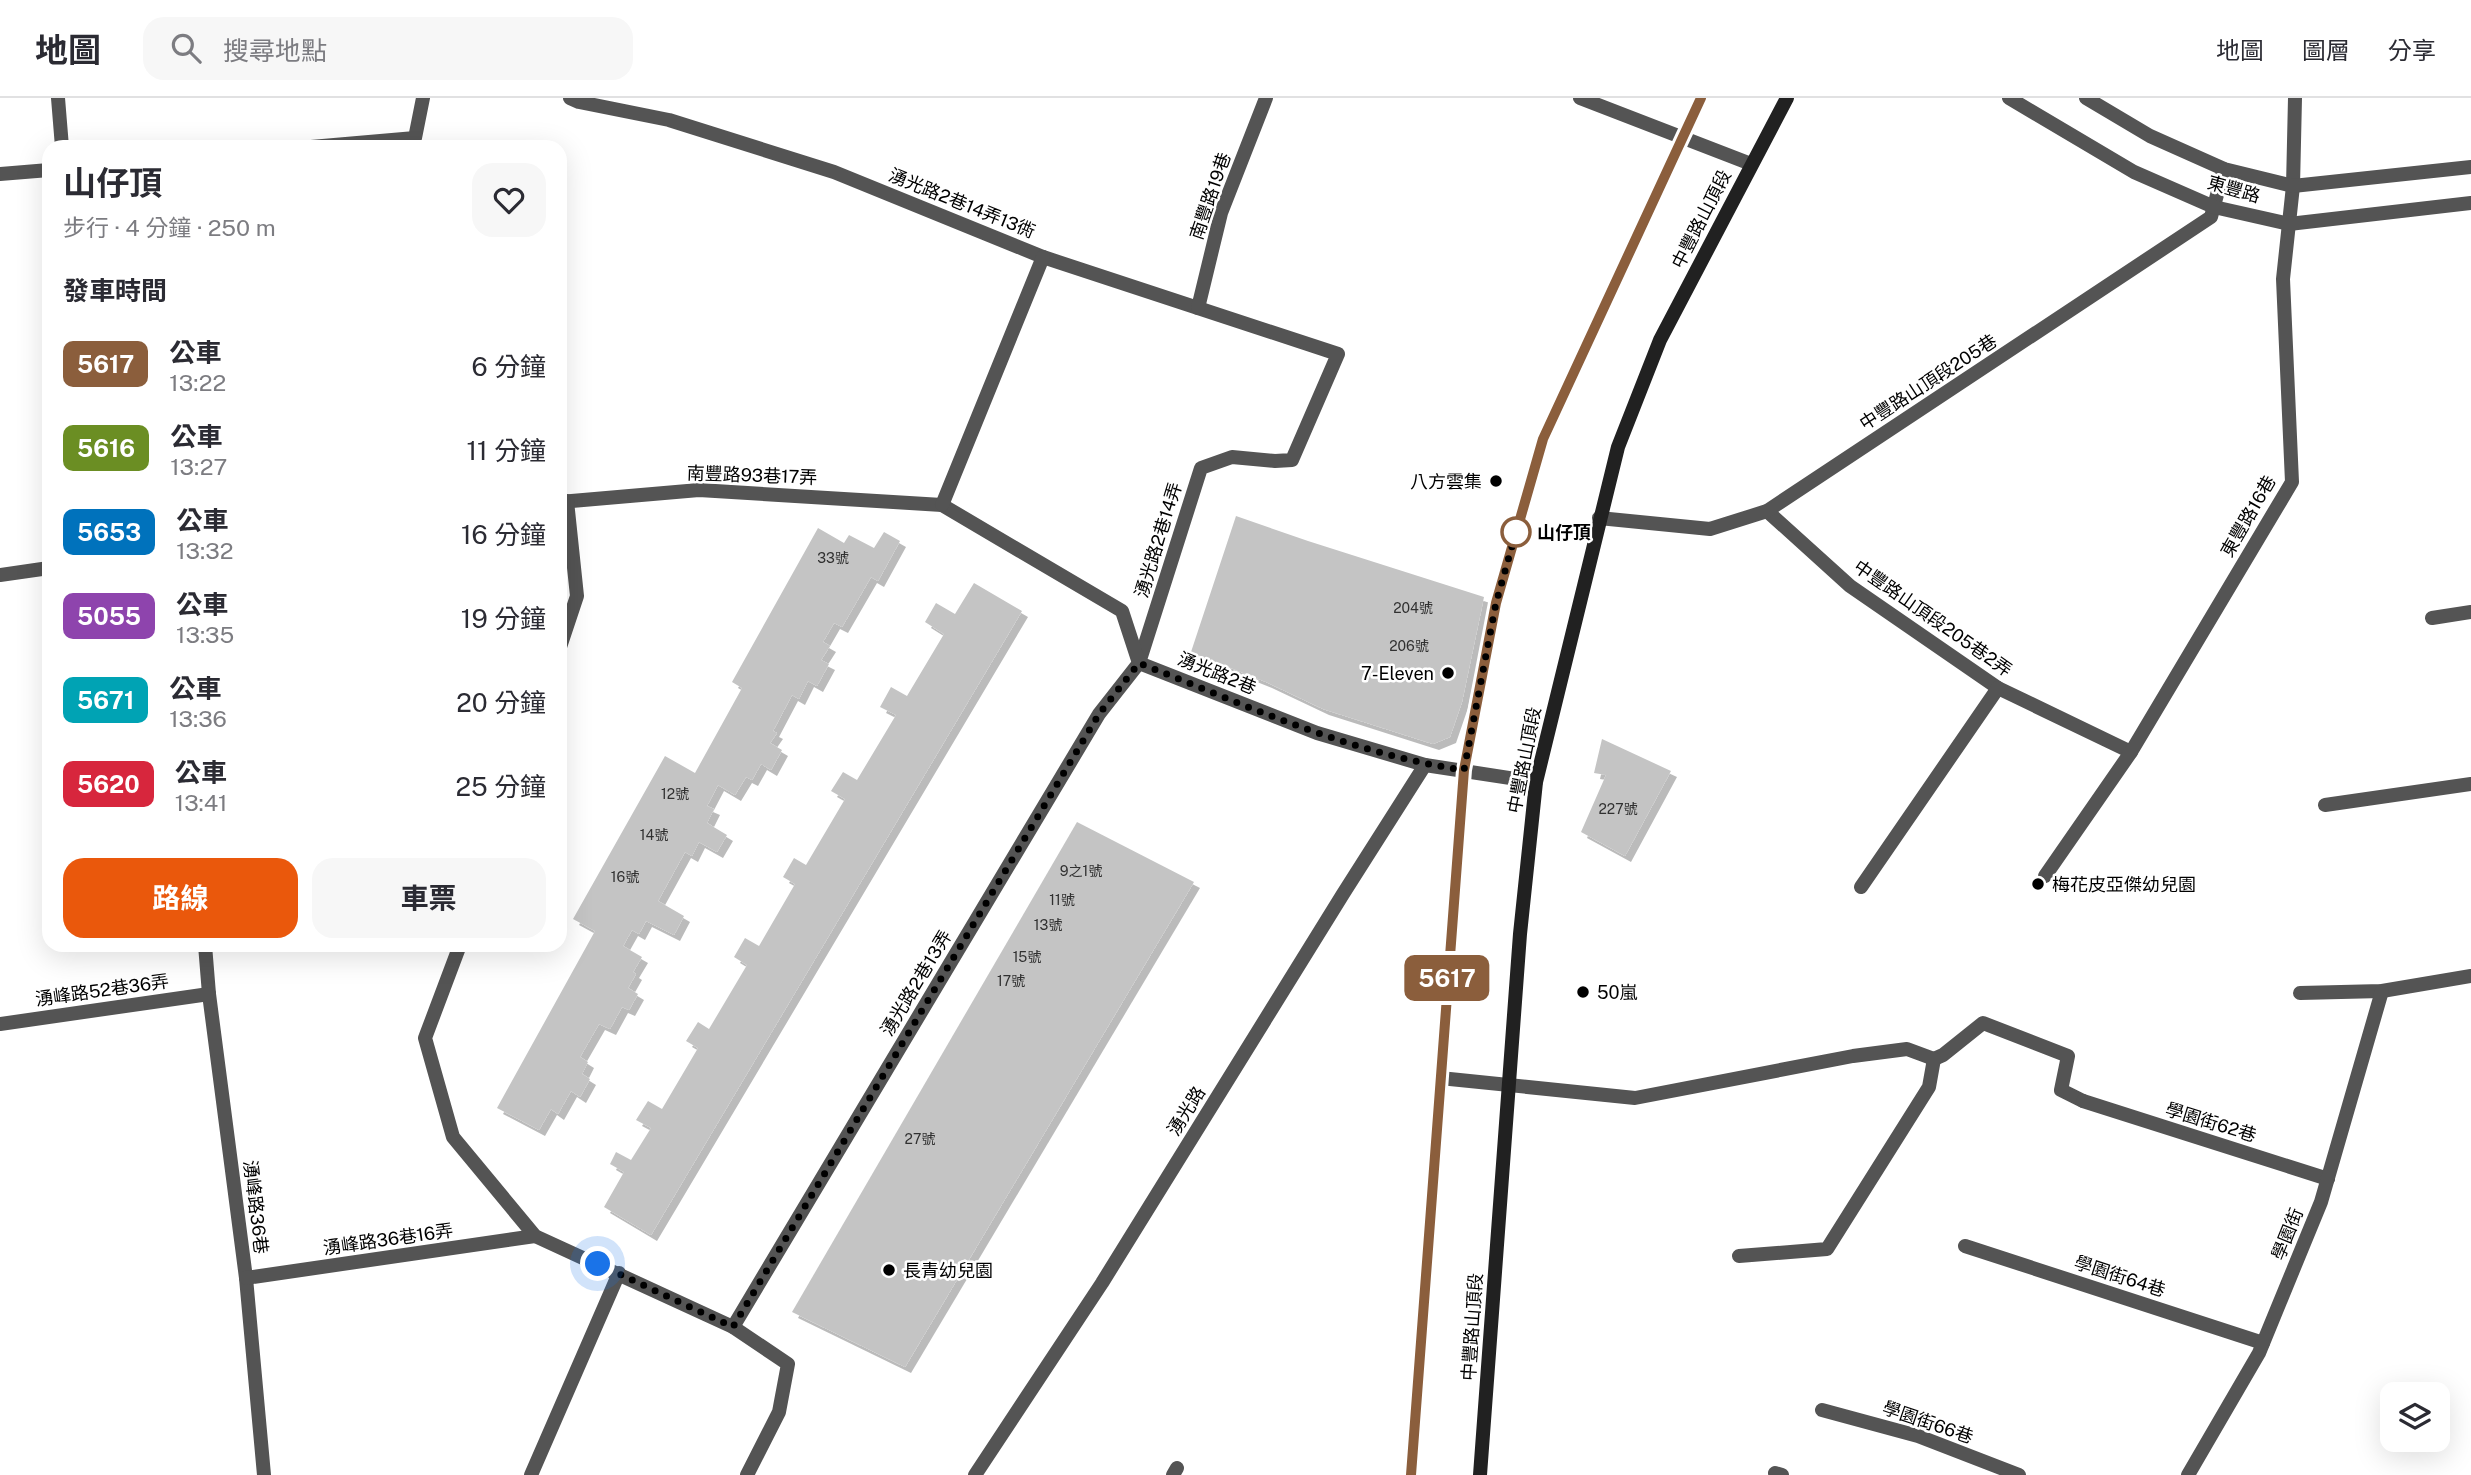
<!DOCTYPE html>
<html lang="zh-TW">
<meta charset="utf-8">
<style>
body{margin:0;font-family:"Public Sans","Noto Sans TC",sans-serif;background:#f7f7f7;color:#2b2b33;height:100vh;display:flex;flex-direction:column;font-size:26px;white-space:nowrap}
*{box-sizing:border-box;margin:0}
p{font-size:23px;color:#7c7c81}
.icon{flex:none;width:38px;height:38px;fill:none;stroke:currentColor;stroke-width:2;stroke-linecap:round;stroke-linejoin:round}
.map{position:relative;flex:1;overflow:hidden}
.drawer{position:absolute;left:42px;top:42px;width:525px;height:812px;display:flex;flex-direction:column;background:#fff;border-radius:21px;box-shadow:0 7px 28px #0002}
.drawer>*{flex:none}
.badge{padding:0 14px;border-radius:10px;font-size:24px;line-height:46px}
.fabs{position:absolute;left:2380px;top:1284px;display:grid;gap:14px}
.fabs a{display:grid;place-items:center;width:70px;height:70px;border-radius:14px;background:#fff;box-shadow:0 7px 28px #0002;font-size:35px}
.you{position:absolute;width:35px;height:35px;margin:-18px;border:5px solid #fff;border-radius:50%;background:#1a73e8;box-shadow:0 0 0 10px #1a73e833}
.map>.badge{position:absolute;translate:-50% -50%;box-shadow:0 0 0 4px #fff}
h2{padding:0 21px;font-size:26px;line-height:63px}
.round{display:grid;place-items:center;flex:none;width:74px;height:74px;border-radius:21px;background:#f7f7f7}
.overview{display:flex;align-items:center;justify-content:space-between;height:119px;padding:0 21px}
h1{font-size:33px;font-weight:700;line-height:52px}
.cta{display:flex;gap:14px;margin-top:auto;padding:14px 21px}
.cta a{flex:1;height:80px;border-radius:21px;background:#ea580c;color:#fff;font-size:28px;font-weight:700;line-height:80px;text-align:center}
.cta a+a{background:#f7f7f7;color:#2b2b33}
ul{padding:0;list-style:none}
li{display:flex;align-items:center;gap:21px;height:84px;padding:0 21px}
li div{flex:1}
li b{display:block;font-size:26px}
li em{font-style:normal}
li .badge{min-width:77px;font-weight:700;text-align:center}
header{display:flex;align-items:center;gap:42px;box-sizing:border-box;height:98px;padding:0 35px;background:#fff;border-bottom:2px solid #e1e1e2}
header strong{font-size:33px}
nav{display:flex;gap:38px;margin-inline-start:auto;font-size:24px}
.search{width:490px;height:63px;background:#f7f7f7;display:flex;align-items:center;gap:18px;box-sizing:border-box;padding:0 24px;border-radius:21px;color:#7c7c81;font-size:26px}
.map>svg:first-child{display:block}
.building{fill:#c4c4c4;filter:url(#shadow)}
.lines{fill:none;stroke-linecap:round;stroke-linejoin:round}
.service{stroke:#545454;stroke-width:14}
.pedestrian{stroke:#545454;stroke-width:14}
.minor{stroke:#545454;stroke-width:14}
.tertiary{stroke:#545454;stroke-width:14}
.secondary{stroke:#212121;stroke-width:14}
.line-casing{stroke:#fff;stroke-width:16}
.line{stroke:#8b5e3c;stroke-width:10}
.walk{stroke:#000;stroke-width:7;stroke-dasharray:0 12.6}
.poi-dot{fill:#000;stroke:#fff;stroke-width:2.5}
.stop-dot{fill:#fff;stroke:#8b5e3c;stroke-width:3.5}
.labels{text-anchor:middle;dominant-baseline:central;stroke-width:5;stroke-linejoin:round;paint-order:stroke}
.number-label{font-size:14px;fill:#313131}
.street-label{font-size:18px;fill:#000;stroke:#fff}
.poi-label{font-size:18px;fill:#000;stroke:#fff;text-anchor:start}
.stop-label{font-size:18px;font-weight:bold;fill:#000;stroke:#fff;text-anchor:start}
</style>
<header>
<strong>地圖</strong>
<div class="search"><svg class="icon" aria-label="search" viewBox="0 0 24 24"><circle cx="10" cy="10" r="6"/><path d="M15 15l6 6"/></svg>搜尋地點</div>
<nav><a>地圖</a><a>圖層</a><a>分享</a></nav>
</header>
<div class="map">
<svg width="2471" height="1377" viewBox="0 0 2471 1377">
<defs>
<filter id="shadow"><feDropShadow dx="6" dy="6" stdDeviation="0" flood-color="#0004"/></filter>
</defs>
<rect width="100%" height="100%" fill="#fff"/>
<g class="building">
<path d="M1236,418l72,25 176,56 -22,105 -12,35 -17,7 -110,-35 -57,-27 -75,-30z"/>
<path d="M818,430l26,15 5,-8 25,13 10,-16 16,9 -22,40 -7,-4 -29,50 -8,-4 -11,19 7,4 -9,14 8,4 -12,22 -9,-5 -9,18 -7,-4 -19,36 4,2 -7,10 12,7 -11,20 -10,-6 -9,16 -6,-3 -11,18 -17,-10 -11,21 7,3 -7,14 20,12 -10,17 -18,-10 -7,14 -7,-4 -27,49 26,15 -10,19 -28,-14 -7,13 -7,-4 -9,16 19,11 -9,15 3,2 -8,14 10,6 -9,16 -7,-3 -12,22 -11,-5 -19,33 8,5 -6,12 8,5 -10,18 -9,-6 -13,23 -7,-5 -12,21 -42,-22 98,-177 -22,-12 92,-163 30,17 47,-85 -10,-6z"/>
<path d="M974,485l48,28 -371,624 -47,-28 20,-35 -14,-8 6,-12 15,8 20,-32 -15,-8 12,-19 14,8 36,-61 -12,-7 12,-19 11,7 38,-64 -13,-8 11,-19 14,8 36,-62 -12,-7 11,-19 12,7 39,-66 -14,-8 12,-19 14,8 39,-65 -16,-8 11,-20 16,9 37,-62 -19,-12 11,-19 19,11z"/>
<path d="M1602,641l69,32 -46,85 -44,-24 25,-57 -12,-2z"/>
<path d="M1077,724l117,60 -289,485 -113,-55z"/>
</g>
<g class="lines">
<g class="service">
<path d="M2293,88l2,-88"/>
<path d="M531,1377l88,-202"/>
<path d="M1173,1377l4,-7"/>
</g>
<path class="pedestrian" d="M1934,961l9,-4 40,-32 85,33 -7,34 22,11"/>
<g class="minor">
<path d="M58,0l4,49"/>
<path d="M570,0l9,4 90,18 165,52 209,85 295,97 -46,106 -17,1 -43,-4 -31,11 -62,195 -40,51 -366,613"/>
<path d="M1580,0l171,66"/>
<path d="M311,49l104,-9 8,-40"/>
<path d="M0,76l49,-4"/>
<path d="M1198,210l23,-95 45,-115"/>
<path d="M560,404l139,-12 243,15 180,106 17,52 178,70 108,32 111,17"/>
<path d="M942,407l101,-248"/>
<path d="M1767,413l83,75 148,102 133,64"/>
<path d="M1599,420l111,11 57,-18 444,-294 13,-48"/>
<path d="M0,477l49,-7"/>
<path d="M2432,520l39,-6"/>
<path d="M560,549l17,-51 -10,-95"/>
<path d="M2325,707l146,-21"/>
<path d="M2045,778l86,-124 161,-270 -9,-203 10,-93"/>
<path d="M1861,789l137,-199"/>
<path d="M205,847l4,49 37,284 18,197"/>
<path d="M460,847l-35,93 28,99 82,99 198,91 55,37 -9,48 -32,63"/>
<path d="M2300,895l82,-2 89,-15"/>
<path d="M0,926l209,-30"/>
<path d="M1440,980l195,20 218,-42 54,-7 27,10 -5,28 -102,162 -88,7"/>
<path d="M2083,1003l245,78"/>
<path d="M1965,1148l298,97"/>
<path d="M246,1180l289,-42"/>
<path d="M1822,1312l96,26 101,39"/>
<path d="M1775,1375l7,2"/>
<path d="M975,1377l127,-192 241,-389 82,-129"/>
<path d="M2188,1377l71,-122 62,-151 61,-211"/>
</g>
<g class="tertiary">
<path d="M2009,0l125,74 80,35 75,17 182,-21"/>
<path d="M2086,0l64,38 74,33 69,17 178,-19"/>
</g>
<g class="secondary">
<path d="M1411,1377l53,-705 32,-167 47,-164 158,-341"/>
<path d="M1480,1377l40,-541 16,-152 82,-335 42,-107 127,-242"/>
</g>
</g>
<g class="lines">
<g class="line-casing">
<path id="line" d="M1411,1377l53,-705 32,-167 47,-164 158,-341"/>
</g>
<use href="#line" class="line"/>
<path class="walk" d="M598,1166l135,63 366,-613 40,-51c106,42 212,91 325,107l32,-167 20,-71"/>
</g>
<g class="poi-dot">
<circle cx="1496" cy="383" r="7"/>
<circle cx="1448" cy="575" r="7"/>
<circle cx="2038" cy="786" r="7"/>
<circle cx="1583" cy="894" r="7"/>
<circle cx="889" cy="1172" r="7"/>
</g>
<circle class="stop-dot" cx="1516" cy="434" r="14"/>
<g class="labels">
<g class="number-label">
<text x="833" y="460">33號</text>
<text x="1413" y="510">204號</text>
<text x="1409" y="548">206號</text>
<text x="675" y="696">12號</text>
<text x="1618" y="711">227號</text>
<text x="654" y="737">14號</text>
<text x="1081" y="773">9之1號</text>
<text x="625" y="779">16號</text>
<text x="1062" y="802">11號</text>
<text x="1048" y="827">13號</text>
<text x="1027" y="859">15號</text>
<text x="1011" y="883">17號</text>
<text x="920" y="1041">27號</text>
</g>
<g class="street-label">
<text transform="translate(2234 91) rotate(16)">東豐路</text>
<text transform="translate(1210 98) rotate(-71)">南豐路19巷</text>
<text transform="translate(962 105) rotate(22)">湧光路2巷14弄13衖</text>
<text transform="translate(1701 121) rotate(-63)">中豐路山頂段</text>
<text transform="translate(1928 284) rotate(-33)">中豐路山頂段205巷</text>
<text transform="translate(752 377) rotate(2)">南豐路93巷17弄</text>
<text transform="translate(2248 418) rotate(-60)">東豐路16巷</text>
<text transform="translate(1158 442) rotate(-73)">湧光路2巷14弄</text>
<text transform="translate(1933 520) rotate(35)">中豐路山頂段205巷2弄</text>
<text transform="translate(1217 575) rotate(22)">湧光路2巷</text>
<text transform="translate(1524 662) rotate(-79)">中豐路山頂段</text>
<text transform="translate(916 885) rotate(-59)">湧光路2巷13弄</text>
<text transform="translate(102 892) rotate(-8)">湧峰路52巷36弄</text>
<text transform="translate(1186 1013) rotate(-58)">湧光路</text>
<text transform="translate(2211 1024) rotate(17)">學園街62巷</text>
<text transform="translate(256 1109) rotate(83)">湧峰路36巷</text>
<text transform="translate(2287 1136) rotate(-68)">學園街</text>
<text transform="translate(388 1141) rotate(-8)">湧峰路36巷16弄</text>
<text transform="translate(2120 1178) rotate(18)">學園街64巷</text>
<text transform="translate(1472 1229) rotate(-86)">中豐路山頂段</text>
<text transform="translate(1928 1324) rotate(19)">學園街66巷</text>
</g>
<g class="poi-label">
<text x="1482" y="383" text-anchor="end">八方雲集</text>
<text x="1434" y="575" text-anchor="end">7-Eleven</text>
<text x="2052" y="786">梅花皮亞傑幼兒園</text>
<text x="1597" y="894">50嵐</text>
<text x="903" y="1172">長青幼兒園</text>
</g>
<g class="stop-label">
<text x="1537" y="434">山仔頂</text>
</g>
</g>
</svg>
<div class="fabs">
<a><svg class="icon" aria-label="layers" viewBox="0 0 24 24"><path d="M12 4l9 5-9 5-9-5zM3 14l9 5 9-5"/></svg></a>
</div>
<div class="you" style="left:598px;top:1166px"></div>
<b class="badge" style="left:1447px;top:880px;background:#8b5e3c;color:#fff">5617</b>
<section class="drawer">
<div class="overview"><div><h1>山仔頂</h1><p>步行 · 4 分鐘 · 250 m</p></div><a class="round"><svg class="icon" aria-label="heart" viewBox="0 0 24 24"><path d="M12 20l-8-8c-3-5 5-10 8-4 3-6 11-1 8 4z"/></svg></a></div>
<h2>發車時間</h2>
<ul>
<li><span class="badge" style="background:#8b5e3c;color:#fff">5617</span><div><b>公車</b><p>13:22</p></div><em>6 分鐘</em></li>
<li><span class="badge" style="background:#6b8e23;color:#fff">5616</span><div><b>公車</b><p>13:27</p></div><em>11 分鐘</em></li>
<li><span class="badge" style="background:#0072bc;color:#fff">5653</span><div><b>公車</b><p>13:32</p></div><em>16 分鐘</em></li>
<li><span class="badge" style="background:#8e44ad;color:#fff">5055</span><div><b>公車</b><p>13:35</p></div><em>19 分鐘</em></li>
<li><span class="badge" style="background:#00a3b4;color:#fff">5671</span><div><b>公車</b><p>13:36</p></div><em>20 分鐘</em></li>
<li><span class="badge" style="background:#d7263d;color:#fff">5620</span><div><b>公車</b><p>13:41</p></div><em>25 分鐘</em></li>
</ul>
<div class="cta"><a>路線</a><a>車票</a></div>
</section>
</div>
